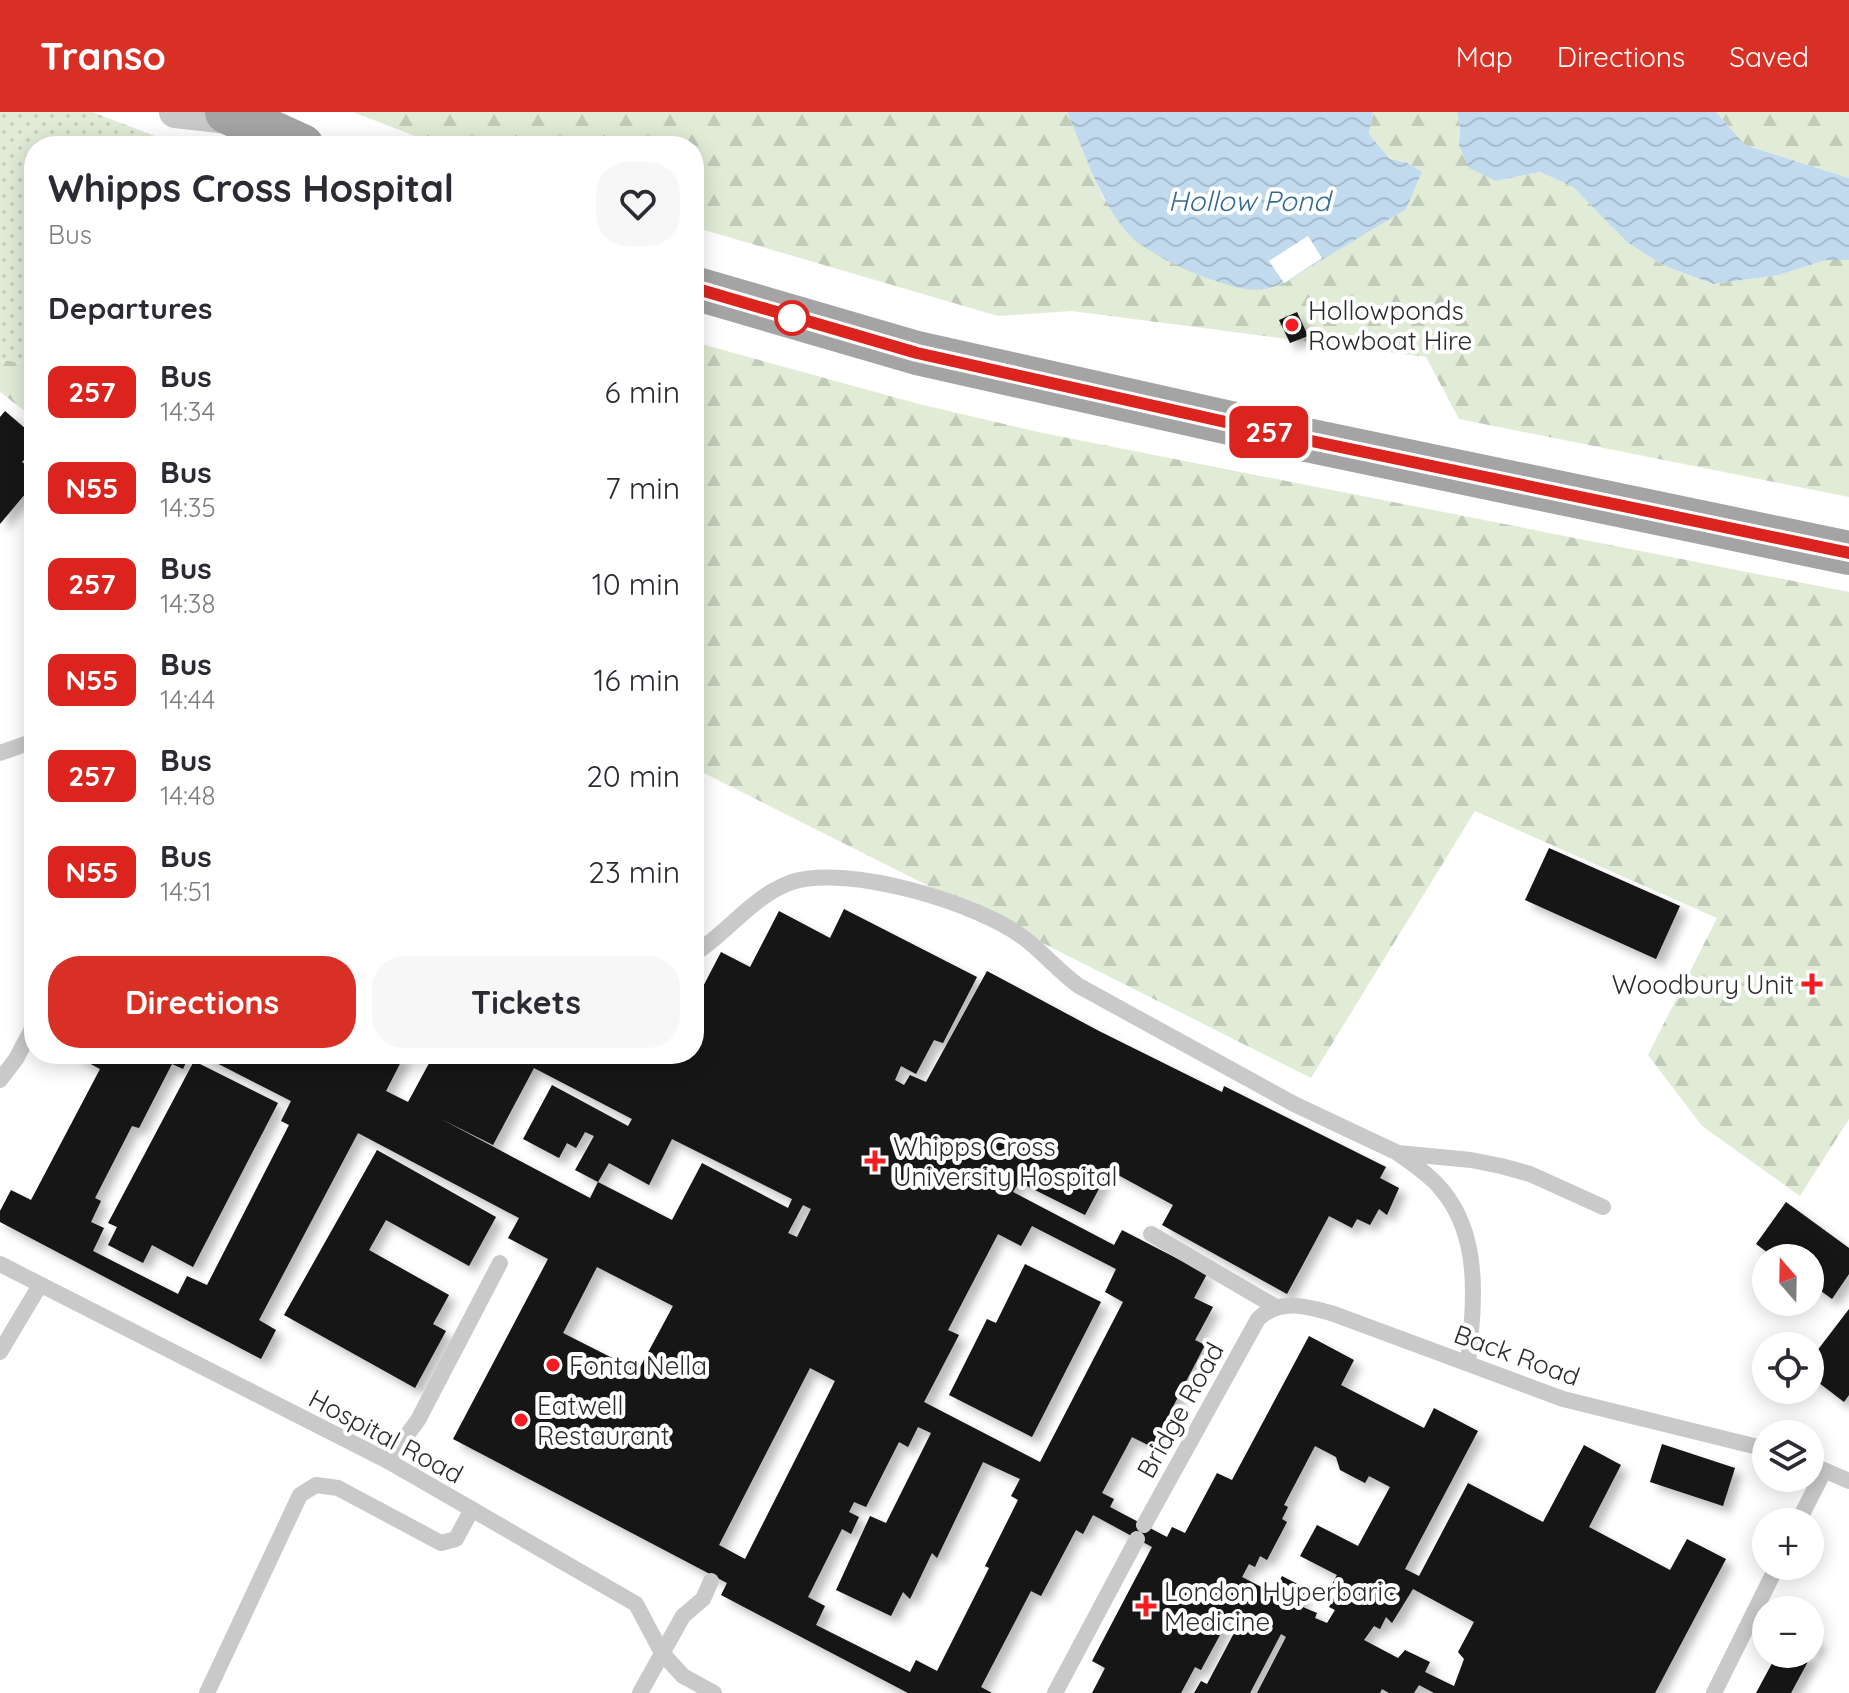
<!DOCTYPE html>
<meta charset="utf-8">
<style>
body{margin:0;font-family:Quicksand,sans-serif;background:#f7f7f7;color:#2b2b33;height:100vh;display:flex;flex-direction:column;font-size:30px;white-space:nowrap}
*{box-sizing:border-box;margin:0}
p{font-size:26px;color:#7c7c81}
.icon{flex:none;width:44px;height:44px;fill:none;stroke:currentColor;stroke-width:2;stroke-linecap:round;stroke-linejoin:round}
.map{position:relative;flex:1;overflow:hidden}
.details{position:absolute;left:24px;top:24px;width:680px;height:928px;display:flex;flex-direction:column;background:#fff;border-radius:32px;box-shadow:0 4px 20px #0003}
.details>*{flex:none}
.badge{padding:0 16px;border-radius:12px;font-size:28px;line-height:52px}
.needle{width:52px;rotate:340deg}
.tools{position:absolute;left:1752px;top:1132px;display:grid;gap:16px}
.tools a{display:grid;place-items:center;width:72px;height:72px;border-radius:50%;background:#fff;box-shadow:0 4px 20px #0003;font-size:40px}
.map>.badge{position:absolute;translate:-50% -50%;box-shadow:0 0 0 4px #fff}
h2{padding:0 24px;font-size:30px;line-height:72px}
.round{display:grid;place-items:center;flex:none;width:84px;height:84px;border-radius:32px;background:#f7f7f7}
.headline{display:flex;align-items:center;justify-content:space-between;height:136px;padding:0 24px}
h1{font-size:38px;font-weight:700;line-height:60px}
.action{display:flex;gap:16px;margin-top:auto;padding:16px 24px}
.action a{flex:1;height:92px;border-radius:32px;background:#d93025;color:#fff;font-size:32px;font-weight:700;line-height:92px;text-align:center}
.action a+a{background:#f7f7f7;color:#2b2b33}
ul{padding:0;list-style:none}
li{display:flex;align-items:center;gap:24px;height:96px;padding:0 24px}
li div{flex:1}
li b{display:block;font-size:30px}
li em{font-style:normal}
li .badge{min-width:88px;font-weight:700;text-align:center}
header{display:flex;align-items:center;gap:48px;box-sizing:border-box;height:112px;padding:0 40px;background:#d93025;color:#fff}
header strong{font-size:38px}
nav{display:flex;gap:44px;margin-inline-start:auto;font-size:28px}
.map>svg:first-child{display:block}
.grass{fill:url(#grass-dots)}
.forest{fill:url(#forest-firs)}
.water{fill:url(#water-waves)}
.pier{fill:#fff}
.building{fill:#131313;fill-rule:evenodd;filter:url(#shadow)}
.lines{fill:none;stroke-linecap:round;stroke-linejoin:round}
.lane{stroke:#c9c9c9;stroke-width:16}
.street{stroke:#c9c9c9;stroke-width:32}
.primary{stroke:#a4a4a4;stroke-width:44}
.line-casing{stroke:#fff;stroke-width:18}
.line{stroke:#dc241f;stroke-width:12}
.stop-dot{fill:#fff;stroke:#dc241f;stroke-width:4}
.poi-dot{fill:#f51c22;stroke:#fff;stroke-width:3}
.labels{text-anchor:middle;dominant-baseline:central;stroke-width:8;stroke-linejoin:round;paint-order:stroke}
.poi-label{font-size:26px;fill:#2c2c2c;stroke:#fff;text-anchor:start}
.street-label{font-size:26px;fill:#2c2c2c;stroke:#fff}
.water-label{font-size:28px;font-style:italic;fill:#346a94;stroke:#fff}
</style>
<header>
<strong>Transo</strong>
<nav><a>Map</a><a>Directions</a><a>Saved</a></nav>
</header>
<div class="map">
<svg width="1849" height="1581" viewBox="0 0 1849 1581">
<defs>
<pattern id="grass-dots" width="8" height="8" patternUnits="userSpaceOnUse" patternTransform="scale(2)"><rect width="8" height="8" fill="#e1ecd7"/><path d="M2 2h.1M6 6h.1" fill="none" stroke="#c1cbb9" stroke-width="1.8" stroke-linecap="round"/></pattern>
<pattern id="forest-firs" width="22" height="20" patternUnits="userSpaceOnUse" patternTransform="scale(2)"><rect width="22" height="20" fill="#e1ecd7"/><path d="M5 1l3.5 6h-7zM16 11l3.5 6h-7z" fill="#c1cbb9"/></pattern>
<pattern id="water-waves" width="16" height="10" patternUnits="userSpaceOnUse" patternTransform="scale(2)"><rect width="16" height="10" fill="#c1daee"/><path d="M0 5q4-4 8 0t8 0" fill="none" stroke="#a6bbcc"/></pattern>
<filter id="shadow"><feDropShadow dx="7" dy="7" stdDeviation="4" flood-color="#0004"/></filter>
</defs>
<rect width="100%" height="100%" fill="#fff"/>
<path class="grass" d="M0,0h92l89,34h-147v219l-31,-5 -3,2z"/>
<g class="forest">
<path d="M353,0h714l37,88 180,83 122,-75 16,-36 -14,-9 -18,-4 -21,-25 4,-22h84l3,15 -1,18 37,36 44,-9 33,15 54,55 35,23 50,19 67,-9 47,-15h23v237l-390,-78 -33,-62 -354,-46 -74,5 -304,-89v-81h-253z"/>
<path d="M1716,0h133v66l-104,-33z"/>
<path d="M694,230l225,62 119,28 811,160v527l-49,77 -98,-70 -54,-71 69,-137 -242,-107 -164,267 -617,-310z"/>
<path d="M3,248l31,5v53l-34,-26v-30z"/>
</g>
<g class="water">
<path d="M1067,0h306l-4,22 21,25 18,4 14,9 -16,37 -122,74c-29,12 -43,6 -71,-3 -24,-8 -57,-23 -77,-39 -31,-25 -53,-92 -69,-129z"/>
<path d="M1457,0h259l29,33 104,33v82h-23l-47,15 -66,9 -51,-19 -35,-23 -54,-55 -33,-15 -44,9 -27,-13 -10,-23 1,-18z"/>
</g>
<path class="pier" d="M1308,124l14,22 -38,25 -15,-22z"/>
<g class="building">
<path d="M1297,200l11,24 -18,7 -11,-23z"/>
<path d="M5,299l29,25v12l-12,14 12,10v7l-5,6 2,2 -31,37v-107z"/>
<path d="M1549,736l131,58 -24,53 -131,-59z"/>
<path d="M844,797l133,68 -34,66 -9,-3 -18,34 -15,-8 -6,14 9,5 6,-10 16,7 61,-111 112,60 123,61 2,-6 162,81 -6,11 19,10 -12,27 -8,-6 -9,16 -13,-6 -5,9 -23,-12 -42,78 -125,-69 11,-20 -64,-35 -24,45 -66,-33 -6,10 101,53 8,-15 85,44 -13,24 19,9 -18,33 10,5 -53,102 -20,-10 -30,56 12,6 -4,8 57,30 5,-10 13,6 32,-60 15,7 77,-144 45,24 -13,25 83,43 10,-20 44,23 -73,138 14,7 49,-93 75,39 41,-77 37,20 -32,62 81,43 17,-31 39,20 -71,134h-221l-15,-8 -5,8h-25l-7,-4 -2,4h-123l29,-56 -5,-3 -31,59h-56l7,-12 6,3 36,-68 -10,-5 -32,59 -6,-3 -14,26h-89l13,-25 -13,-7 60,-114 -59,-32 -10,19 -7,-4 -35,66 -10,-5 -50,96 11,6h-84l-187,-98 6,-12 -274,-144 95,-180 -40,-21 11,-20 -161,-85 -99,187 17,10 -15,29 -261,-137v-11l11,-21 20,10 69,-131 -28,-15h118l-7,15 -11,-5 -33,64 -7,-2 -37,72 6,3 -10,21 13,6 -11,23 85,43 9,-18 20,9 82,-160 -8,-4 10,-20 -92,-47h206l-19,37 22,11 26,-48h260v-55l2,1 25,-48 29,15 29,-56 51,27zM534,956l98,51 -4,7 -76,-41 -29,54 36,19 8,-15 9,5 9,-16 9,4 -19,34 23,12 -8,16 -151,-80 54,27zM672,1027l120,60 -4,9 -86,-45 -30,57 -74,-38 11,-19 40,22zM803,1093l8,4 -14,28 -9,-4zM1032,1114l84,43 -11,23 18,10 -83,160 -116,-60 35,-67 -11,-5 50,-96 23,12zM597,1155l76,39 -35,65 -75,-38zM810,1256l25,13 -90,178 -26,-14zM918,1315l13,6 -45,90 -16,-7 -34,74 55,26 12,-24 7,7 22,-46 5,5 46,-96 37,17 -9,17 7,4 -33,66 4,2 -52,103 -21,-11 -6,12 -94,-47 9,-19 -17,-9 34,-68 9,5 8,-17 -10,-5 5,-10 12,5 33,-65 9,5zM1315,1334l21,11 4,13 25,13 4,-7 21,11 -32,59 -41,-21 -17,31 37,19 -8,15 7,4 -7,13 6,3 -8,13 -12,-5 2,-5 -19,-8 9,-16 -25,-13 -9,17 -31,-16 7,-13 6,3 5,-11 7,4 20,-38 -5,-3 6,-12 -4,-2zM1413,1477l61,33 -16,30 6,7 -10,27 -29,-14 5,-10 -25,-12 -7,8 -34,-18 10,-14 6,3 6,-12 6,6z"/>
<path d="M194,949l84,42 -85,164 -41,-22 -9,18 -35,-18 9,-18 -9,-4z"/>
<path d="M377,1038l119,67 -27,49 -83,-46 -17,30 80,45 -16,29 13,7 -31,57 -131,-73z"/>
<path d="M1786,1090l63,46v26l-17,25 -22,-16v-25h-35l-19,-14z"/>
<path d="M1025,1152l76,38 -69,135 -83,-42 38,-76 9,4z"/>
<path d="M1849,1197v86l-5,7 -34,-26v-16z"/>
<path d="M1662,1332l73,24 -12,38 -73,-24z"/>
<path d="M1810,1525l9,4 -28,52h-35l21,-39h33z"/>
</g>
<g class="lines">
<g class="lane">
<path d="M0,641l34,-12"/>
<path d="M694,842c33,-21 60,-59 98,-72 56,-18 186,21 232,56 20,15 35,34 55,48l215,118 104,49 73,7 30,6 29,8 73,33"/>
<path d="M0,968l16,-21 18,-34"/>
<path d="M1399,1042c15,11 31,21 43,36 40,48 32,114 26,173"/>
<path d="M1151,1122l125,73"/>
<path d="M0,1152l388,197 248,143 26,49 21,23 31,17"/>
<path d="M0,1240l40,-67"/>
<path d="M388,1349l30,-41 82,-157"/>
<path d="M1810,1352l39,17"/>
<path d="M1798,1410l26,-51"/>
<path d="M1144,1413l114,-206c22,-21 49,-13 76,-5l229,85 203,50"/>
<path d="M207,1581l93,-198 16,-10 22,3 103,55 15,-4 16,-30"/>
<path d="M640,1581l43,-77 20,-17 8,-18"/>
<path d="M1055,1581l82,-154"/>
<path d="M1714,1581l63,-127"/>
</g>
<path class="street" d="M175,0l63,7"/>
<g class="primary">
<path d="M227,0l75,34"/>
<path d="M694,176l223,65 380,85 552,115"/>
</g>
</g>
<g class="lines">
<g class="line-casing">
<path id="line" d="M694,176l223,65 380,85 552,115"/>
</g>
<use href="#line" class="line"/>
</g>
<circle class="stop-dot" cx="792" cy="206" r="16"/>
<g class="poi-dot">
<circle cx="1292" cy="213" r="8"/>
<path d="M1808 860h8v8h8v8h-8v8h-8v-8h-8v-8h8z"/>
<path d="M871 1037h8v8h8v8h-8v8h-8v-8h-8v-8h8z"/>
<circle cx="553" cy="1253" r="8"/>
<circle cx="521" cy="1308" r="8"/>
<path d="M1142 1482h8v8h8v8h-8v8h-8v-8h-8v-8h8z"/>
</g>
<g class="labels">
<g class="poi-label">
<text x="1308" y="198">Hollowponds<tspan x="1308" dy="30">Rowboat Hire</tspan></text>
<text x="1794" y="872" text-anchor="end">Woodbury Unit</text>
<text x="893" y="1034">Whipps Cross<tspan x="893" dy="30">University Hospital</tspan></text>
<text x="569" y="1253">Fonta Nella</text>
<text x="537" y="1293">Eatwell<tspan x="537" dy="30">Restaurant</tspan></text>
<text x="1164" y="1479">London Hyperbaric<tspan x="1164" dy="30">Medicine</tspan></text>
</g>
<g class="street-label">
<text transform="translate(1517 1243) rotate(20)">Back Road</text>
<text transform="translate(1180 1298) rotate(-61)">Bridge Road</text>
<text transform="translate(386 1324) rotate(28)">Hospital Road</text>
</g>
<g class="water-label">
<text x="1249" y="88">Hollow Pond</text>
</g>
</g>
</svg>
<div class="tools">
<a><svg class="needle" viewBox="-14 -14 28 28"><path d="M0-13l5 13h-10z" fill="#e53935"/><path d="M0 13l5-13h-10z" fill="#7c7c81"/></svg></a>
<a><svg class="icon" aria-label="locate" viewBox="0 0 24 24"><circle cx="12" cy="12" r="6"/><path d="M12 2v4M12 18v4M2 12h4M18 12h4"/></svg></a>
<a><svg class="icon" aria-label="layers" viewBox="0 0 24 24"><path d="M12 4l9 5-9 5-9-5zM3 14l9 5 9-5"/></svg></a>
<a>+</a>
<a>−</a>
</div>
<b class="badge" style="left:1269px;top:320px;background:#dc241f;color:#fff">257</b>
<section class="details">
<div class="headline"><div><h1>Whipps Cross Hospital</h1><p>Bus</p></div><a class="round"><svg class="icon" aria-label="heart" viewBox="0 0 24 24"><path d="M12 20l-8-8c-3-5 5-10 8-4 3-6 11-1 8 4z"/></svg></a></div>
<h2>Departures</h2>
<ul>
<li><span class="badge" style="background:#dc241f;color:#fff">257</span><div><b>Bus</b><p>14:34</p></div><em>6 min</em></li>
<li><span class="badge" style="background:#dc241f;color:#fff">N55</span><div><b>Bus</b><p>14:35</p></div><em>7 min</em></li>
<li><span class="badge" style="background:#dc241f;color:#fff">257</span><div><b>Bus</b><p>14:38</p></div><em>10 min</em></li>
<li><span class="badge" style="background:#dc241f;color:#fff">N55</span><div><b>Bus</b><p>14:44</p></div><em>16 min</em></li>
<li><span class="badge" style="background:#dc241f;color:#fff">257</span><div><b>Bus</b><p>14:48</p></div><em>20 min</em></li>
<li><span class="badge" style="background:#dc241f;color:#fff">N55</span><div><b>Bus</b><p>14:51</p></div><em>23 min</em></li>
</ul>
<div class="action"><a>Directions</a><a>Tickets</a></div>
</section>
</div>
